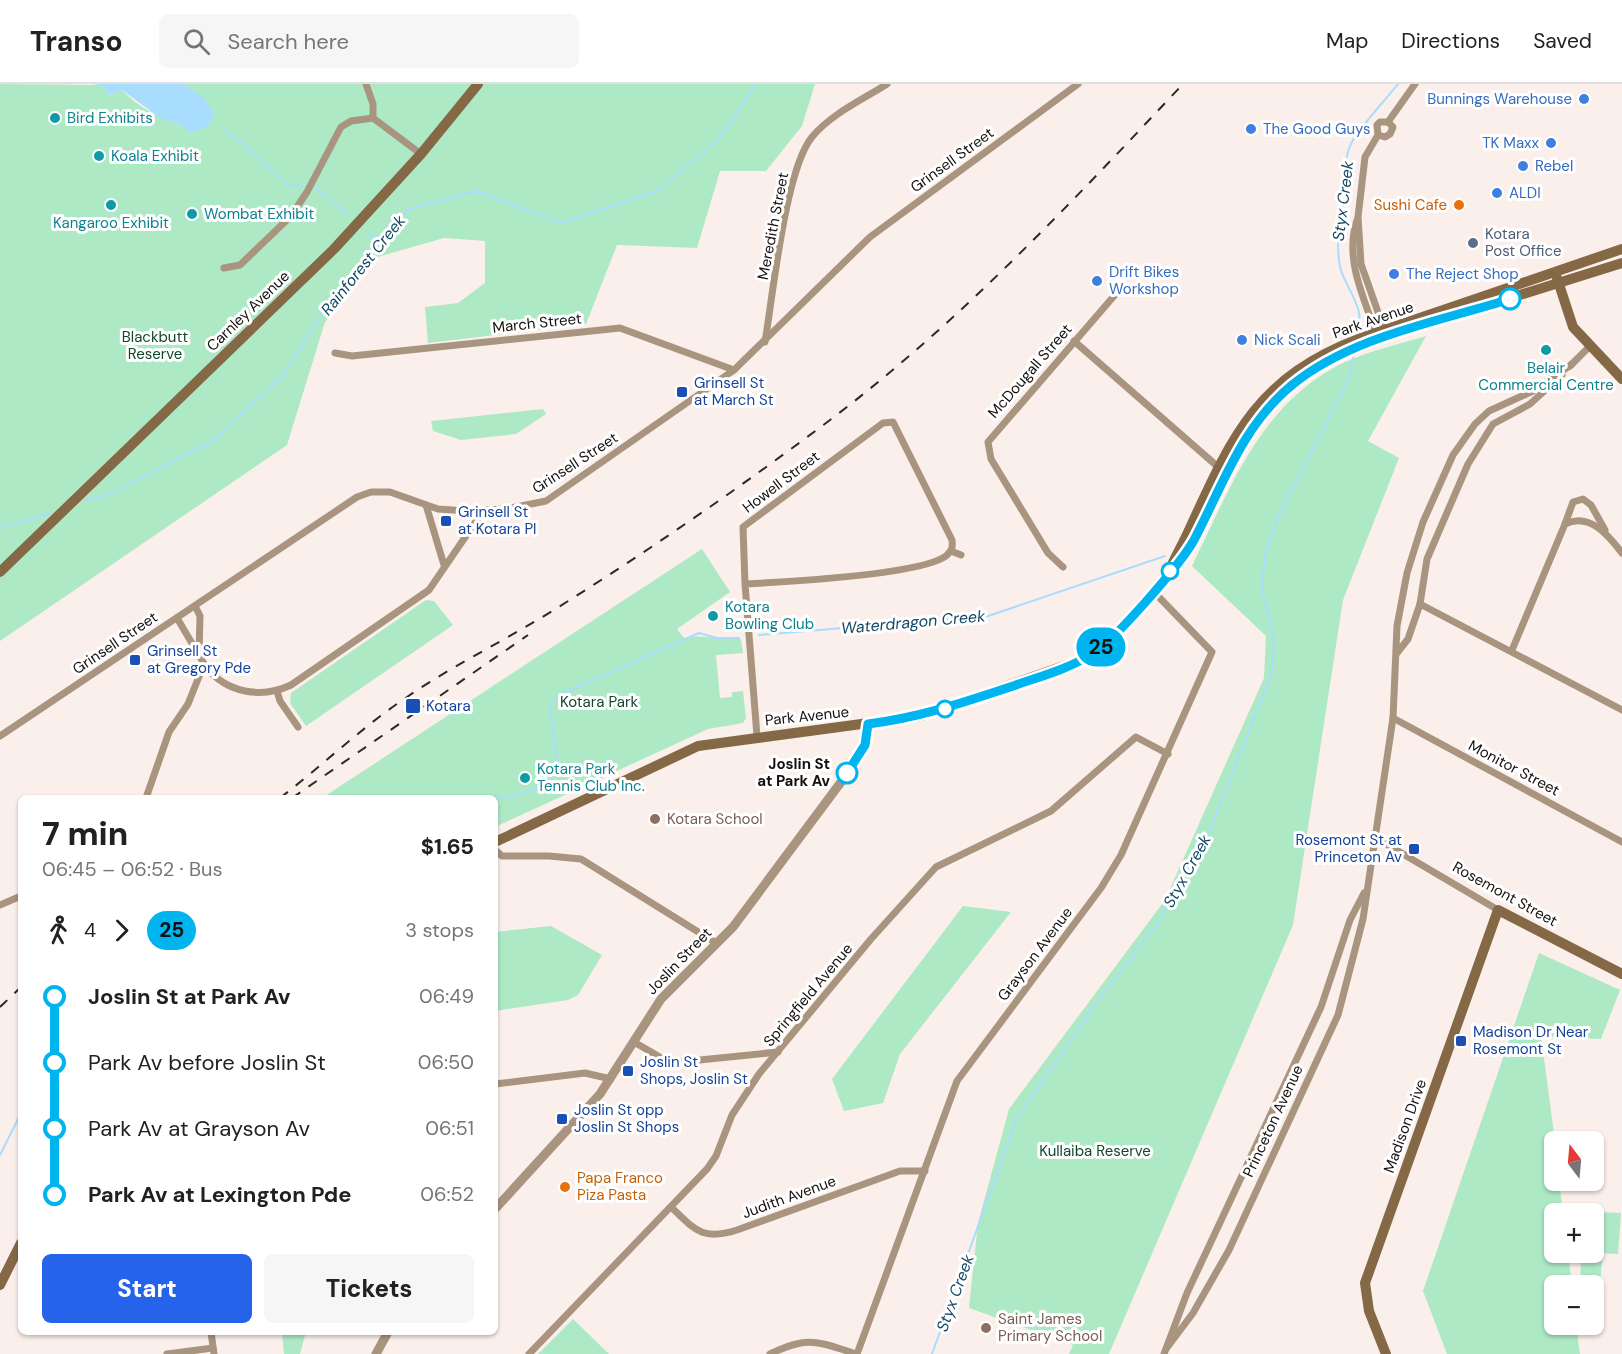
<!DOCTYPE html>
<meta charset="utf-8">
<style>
body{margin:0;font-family:"DM Sans",sans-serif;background:#f6f6f6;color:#202124;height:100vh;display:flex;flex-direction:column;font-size:22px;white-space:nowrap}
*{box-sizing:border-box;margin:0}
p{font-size:20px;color:#757577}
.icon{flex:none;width:33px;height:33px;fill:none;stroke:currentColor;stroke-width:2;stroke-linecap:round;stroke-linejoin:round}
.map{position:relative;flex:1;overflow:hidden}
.side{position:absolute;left:18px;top:711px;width:480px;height:540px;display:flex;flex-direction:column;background:#fff;border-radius:9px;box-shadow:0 2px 4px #0004}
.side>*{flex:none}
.badge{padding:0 12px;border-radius:20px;font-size:21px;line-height:39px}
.needle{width:39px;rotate:344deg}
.buttons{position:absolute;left:1544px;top:1047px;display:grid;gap:12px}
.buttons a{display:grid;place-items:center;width:60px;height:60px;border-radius:9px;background:#fff;box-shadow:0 2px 4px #0004;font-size:30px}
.map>.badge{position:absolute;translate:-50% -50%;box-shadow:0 0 0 3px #fff}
.legs{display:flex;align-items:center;gap:9px;height:66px;padding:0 24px;font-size:20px}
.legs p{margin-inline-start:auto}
.head{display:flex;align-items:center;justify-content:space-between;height:102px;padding:0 24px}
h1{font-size:33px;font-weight:800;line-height:45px}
.cta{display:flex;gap:12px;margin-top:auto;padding:12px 24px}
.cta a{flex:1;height:69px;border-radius:9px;background:#2563eb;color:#fff;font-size:24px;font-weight:800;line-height:69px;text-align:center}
.cta a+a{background:#f6f6f6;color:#202124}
ul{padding:0 24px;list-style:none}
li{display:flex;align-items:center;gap:21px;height:66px;font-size:22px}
li i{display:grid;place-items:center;width:9px;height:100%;margin:0 8px;background:currentColor}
li i::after{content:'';width:15px;height:15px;margin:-8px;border:4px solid;border-radius:50%;background:#fff}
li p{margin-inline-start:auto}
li:first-child i{background:linear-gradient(#0000 50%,currentColor 0)}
li:last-child i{background:linear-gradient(currentColor 50%,#0000 0)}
header{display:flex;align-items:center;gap:36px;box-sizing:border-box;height:84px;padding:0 30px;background:#fff;border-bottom:2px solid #e0e0e0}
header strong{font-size:28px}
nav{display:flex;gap:33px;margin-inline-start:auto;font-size:21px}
.search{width:420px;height:54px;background:#f6f6f6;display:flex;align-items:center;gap:15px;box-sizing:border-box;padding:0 21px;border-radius:9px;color:#757577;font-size:22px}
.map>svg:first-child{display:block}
.green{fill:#ade9c5}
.water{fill:#a8ddfe}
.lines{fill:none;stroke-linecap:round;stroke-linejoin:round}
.stream{stroke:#a8ddfe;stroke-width:2}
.minor{stroke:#a9957f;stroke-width:7}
.tertiary{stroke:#a9957f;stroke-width:9}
.secondary{stroke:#856947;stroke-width:10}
.rail{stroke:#2d2827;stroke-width:2;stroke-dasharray:10 10;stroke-linecap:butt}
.line-1-casing{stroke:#fff;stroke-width:14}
.line-1{stroke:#00b5ef;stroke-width:9}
.shop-dot{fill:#3f7fe0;stroke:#fff;stroke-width:2}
.culture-dot{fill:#0f9aa8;stroke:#fff;stroke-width:2}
.food-dot{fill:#e8710a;stroke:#fff;stroke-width:2}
.service-dot{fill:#5c6f8a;stroke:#fff;stroke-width:2}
.stop-1-dot{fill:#fff;stroke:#00b5ef;stroke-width:3}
.transit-dot{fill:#1a4fb4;stroke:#fff;stroke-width:2}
.education-dot{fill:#8d6e63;stroke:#fff;stroke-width:2}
.labels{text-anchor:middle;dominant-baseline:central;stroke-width:6;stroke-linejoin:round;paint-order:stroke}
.shop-label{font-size:15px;fill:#366cbe;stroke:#fff;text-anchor:start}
.culture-label{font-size:15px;fill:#0d838f;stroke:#fff;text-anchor:start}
.street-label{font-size:15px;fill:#14100f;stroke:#fff}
.food-label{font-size:15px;fill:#c56008;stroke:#fff;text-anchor:end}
.service-label{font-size:15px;fill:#4e5e75;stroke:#fff;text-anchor:start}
.park-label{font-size:15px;fill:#12472d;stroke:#fff}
.transit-label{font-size:15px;fill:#164399;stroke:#fff;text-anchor:start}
.stop-label{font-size:15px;font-weight:bold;fill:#14100f;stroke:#fff;text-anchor:end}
.education-label{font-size:15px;fill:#785e54;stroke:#fff;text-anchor:start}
.water-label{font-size:16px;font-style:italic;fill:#134864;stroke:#fff}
</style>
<header>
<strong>Transo</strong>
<div class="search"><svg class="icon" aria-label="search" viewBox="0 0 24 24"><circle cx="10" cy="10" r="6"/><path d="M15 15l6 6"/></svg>Search here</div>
<nav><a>Map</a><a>Directions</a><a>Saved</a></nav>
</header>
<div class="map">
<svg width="1622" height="1270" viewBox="0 0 1622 1270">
<rect width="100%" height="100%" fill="#fbefeb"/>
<g class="green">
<path d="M0,0l100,1 10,10 12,-5c16,17 37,28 59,35l21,-29 -19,-12h632l-13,42 -36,45h-46l-23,77 -80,-3 -31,79 -158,19 -3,-36 33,-4 27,-20v-42l-41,-3 -70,20 -49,64 -38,123 -287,196z"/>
<path d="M1426,252l-58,105 31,17 -56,142 -50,325 -184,429h-40l4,-9 -104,-37 9,-85 31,-114 156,-209 99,-222 2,-42 -74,-70c38,-78 69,-163 151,-203 26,-12 56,-19 83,-27z"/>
<path d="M543,325l3,5 -30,20 -55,6 -28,-9 -2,-10z"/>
<path d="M702,465l28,43 -53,37 7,9c19,-4 38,2 57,1l2,14 -27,2 4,43 12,-1v-5l11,-1 3,27 -3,5 -35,6 -213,98v-29h-173z"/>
<path d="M426,516l8,1 19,24 -147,101 -16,-23 1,-10z"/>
<path d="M963,822l48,6 -111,142 -17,49 -39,8 -12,-32z"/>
<path d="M551,842l51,29 -24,40 -10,5 -73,11v-79z"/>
<path d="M1539,869l81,37 -19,49 -60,-3 14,105 -1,39 5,1 4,32 -9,1v38l14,1 4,32 -18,1v38l22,1 4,29h-133l-24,-63z"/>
<path d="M1597,1128l24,1 -3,41 -23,-1z"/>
<path d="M1581,1175l21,1 -3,39h-6v-13l-13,-1z"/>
<path d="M573,1235l36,35h-71z"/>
<path d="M282,1248h24l-6,22h-16z"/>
</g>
<path class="water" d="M91,0h92l19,12 12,16 -3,11 -11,7 -11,2 -8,-7 -21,-7 -38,-28 -12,5 -10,-10z"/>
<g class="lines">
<g class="stream">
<path d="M224,46l12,8 52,47 28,3 33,27"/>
<path d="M368,150l12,4"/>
<path d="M1359,247c5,-25 -11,-39 -18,-61 -7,-22 0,-108 11,-128 12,-20 31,-39 46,-58"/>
<path d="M86,417l29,-9 99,-52 69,-65 50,-79 48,-58 28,-29 68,-18 84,32 96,-32 61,-51 38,-56"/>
<path d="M0,444l49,-15"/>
<path d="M759,551l229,-19 177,-60"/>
<path d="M495,716c25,-5 63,-11 61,-45 -1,-18 -6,-34 -5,-51l6,-8 142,-63 18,5h22"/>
<path d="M0,1071l21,-42"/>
<path d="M932,1270l85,-236 80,-116 62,-80 50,-90 63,-159 2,-34 -12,-49 3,-37 14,-38 70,-137 4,-20"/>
</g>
<g class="minor">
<path d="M366,0l7,20v14"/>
<path d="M1388,38l27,-38"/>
<path d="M1378,51l7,2 5,-3 3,-7 -5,-5"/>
<path d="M1357,136c-13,39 7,78 20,116"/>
<path d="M224,184l16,-3 51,-49 16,-24 34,-65 10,-6 22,-3 48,36"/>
<path d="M1385,248l-24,-68 -3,-47 7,-60 13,-22 -1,-10 3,-3h8"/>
<path d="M1074,257l143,125"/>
<path d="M765,258c8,-47 20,-172 47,-205 19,-23 50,-37 75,-53"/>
<path d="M335,269l17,3 268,-28 114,42"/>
<path d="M1570,282l20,-20"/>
<path d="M426,421l18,60"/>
<path d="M1565,440l8,-22 10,-3 8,6 14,25"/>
<path d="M951,467l10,4"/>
<path d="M1063,483l-15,-14 -57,-94 -3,-17 132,-153"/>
<path d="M745,500c38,-2 175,-9 201,-28 6,-5 7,-9 6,-16l-59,-118 -10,1 -140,104 2,57 12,152"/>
<path d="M1420,520l202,106"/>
<path d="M195,522l5,10 -1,39"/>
<path d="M1512,566l53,-126c25,-12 44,12 57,29"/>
<path d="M1397,569l11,-14 12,-35 7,-45 41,-95 25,-40 37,-20 32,-29"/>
<path d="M206,583c21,26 55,32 85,18l138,-95 54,-79"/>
<path d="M277,607l3,10 18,26"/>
<path d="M1393,634l229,124"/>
<path d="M0,652l357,-239 14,-5h19l48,17 29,2 39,-2 40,-8 188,-131 136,-133 208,-153"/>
<path d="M146,714l23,-66 19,-28 12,-30 6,-7 -29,-49"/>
<path d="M1376,754l122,72"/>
<path d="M495,766l7,6h47l32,3 135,84"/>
<path d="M0,821l21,-9"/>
<path d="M634,958l36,21 108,-11"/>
<path d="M495,1000l90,-11 26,6"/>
<path d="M671,1123c24,23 31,34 66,23l163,-59h25"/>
<path d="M211,1248l3,22"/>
<path d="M1166,1265l27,-36 36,-63 109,-235 25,-96 30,-201 4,-92 10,-53 16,-51 30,-67 22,-31 14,-13 44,-20 39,-27"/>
<path d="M167,1270l46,-6"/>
<path d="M529,1270l178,-185 9,-13 16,-41 27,-41 112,-135 65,-72 115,-56 85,-74 32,17"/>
<path d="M770,1270c39,-19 47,-12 87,0"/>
<path d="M857,1270l100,-273 144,-193 20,-33 91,-203 -59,-61"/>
<path d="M1164,1270l23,-61 134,-286 29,-87 14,-27"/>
</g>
<g class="tertiary">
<path d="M495,1125l105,-115 61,-95 72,-72 120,-161 14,-26 1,-16"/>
<path d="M376,1270l12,-22"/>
</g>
<g class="secondary">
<path d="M1557,194l16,49 49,52"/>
<path d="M1170,485c6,-14 14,-27 20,-41 43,-94 68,-151 171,-190l261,-89"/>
<path d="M0,488l334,-323 87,-95 57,-70"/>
<path d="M495,758l203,-96 223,-30 160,-56 30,-22 70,-76 67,-129 21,-26 34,-31 29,-17 54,-22 236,-74"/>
<path d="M0,1201l21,-42"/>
<path d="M1386,1270l-17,-43 -4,-28 133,-373 124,64"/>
</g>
<g class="rail">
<path d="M280,714c43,-33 82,-71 127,-101 48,-33 101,-58 150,-89 93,-58 185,-122 273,-188 131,-99 241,-217 353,-336"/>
<path d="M292,714l236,-163"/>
<path d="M0,923l21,-20"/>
</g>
</g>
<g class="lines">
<g class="line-1-casing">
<path id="line-1" d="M847,689l18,-28 3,-21c54,-7 97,-22 148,-39 26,-9 52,-16 76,-31 23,-14 88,-89 102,-114 29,-55 48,-114 98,-155 60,-49 146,-63 218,-86"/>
</g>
<use href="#line-1" class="line-1"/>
</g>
<g class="shop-dot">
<circle cx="1584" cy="15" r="6"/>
<circle cx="1251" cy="45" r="6"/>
<circle cx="1551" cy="59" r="6"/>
<circle cx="1523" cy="82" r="6"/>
<circle cx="1497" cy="109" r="6"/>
<circle cx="1394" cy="190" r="6"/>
<circle cx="1097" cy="197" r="6"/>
<circle cx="1242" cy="256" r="6"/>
</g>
<g class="culture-dot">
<circle cx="55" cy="34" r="6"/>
<circle cx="99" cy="72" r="6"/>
<circle cx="111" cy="121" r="6"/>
<circle cx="192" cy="130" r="6"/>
<circle cx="1546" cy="266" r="6"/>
<circle cx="713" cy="532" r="6"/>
<circle cx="525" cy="694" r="6"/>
</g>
<g class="food-dot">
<circle cx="1459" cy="121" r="6"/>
<circle cx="565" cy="1103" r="6"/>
</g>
<circle class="service-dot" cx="1473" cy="159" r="6"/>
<g class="stop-1-dot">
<circle cx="1510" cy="215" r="10"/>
<circle cx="1170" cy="487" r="8"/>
<circle cx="945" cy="625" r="8"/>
<circle cx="847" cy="689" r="10"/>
</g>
<g class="transit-dot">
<rect x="676" y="302" width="12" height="12" rx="3"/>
<rect x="440" y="431" width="12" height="12" rx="3"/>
<rect x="129" y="570" width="12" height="12" rx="3"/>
<rect x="405" y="614" width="16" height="16" rx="3"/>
<rect x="1408" y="759" width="12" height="12" rx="3"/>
<rect x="1455" y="951" width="12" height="12" rx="3"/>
<rect x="622" y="981" width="12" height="12" rx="3"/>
<rect x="556" y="1029" width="12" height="12" rx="3"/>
</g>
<g class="education-dot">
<circle cx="655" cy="735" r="6"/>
<circle cx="986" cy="1244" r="6"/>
</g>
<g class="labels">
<g class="shop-label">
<text x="1572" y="15" text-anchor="end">Bunnings Warehouse</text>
<text x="1263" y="45">The Good Guys</text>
<text x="1539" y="59" text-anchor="end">TK Maxx</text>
<text x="1535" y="82">Rebel</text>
<text x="1509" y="109">ALDI</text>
<text x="1109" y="188">Drift Bikes<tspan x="1109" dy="17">Workshop</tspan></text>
<text x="1406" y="190">The Reject Shop</text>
<text x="1254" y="256">Nick Scali</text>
</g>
<g class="culture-label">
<text x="67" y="34">Bird Exhibits</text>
<text x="111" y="72">Koala Exhibit</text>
<text x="204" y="130">Wombat Exhibit</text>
<text x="111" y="139" text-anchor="middle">Kangaroo Exhibit</text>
<text x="1546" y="284" text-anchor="middle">Belair<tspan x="1546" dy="17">Commercial Centre</tspan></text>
<text x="725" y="523">Kotara<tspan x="725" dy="17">Bowling Club</tspan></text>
<text x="537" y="685">Kotara Park<tspan x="537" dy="17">Tennis Club Inc.</tspan></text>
</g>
<g class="street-label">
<text transform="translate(952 76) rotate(-36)">Grinsell Street</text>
<text transform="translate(773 142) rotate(-79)">Meredith Street</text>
<text transform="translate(248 227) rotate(-44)">Carnley Avenue</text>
<text transform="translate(1373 236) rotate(-19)">Park Avenue</text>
<text transform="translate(537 239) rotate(-6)">March Street</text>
<text transform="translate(1030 287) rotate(-49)">McDougall Street</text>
<text transform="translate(575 379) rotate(-33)">Grinsell Street</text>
<text transform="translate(781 398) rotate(-37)">Howell Street</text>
<text transform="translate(115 559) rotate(-34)">Grinsell Street</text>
<text transform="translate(807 632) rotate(-6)">Park Avenue</text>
<text transform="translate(1514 684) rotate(28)">Monitor Street</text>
<text transform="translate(1505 810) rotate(29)">Rosemont Street</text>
<text transform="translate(1035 870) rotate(-53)">Grayson Avenue</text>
<text transform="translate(679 877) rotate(-46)">Joslin Street</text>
<text transform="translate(808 911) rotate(-50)">Springfield Avenue</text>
<text transform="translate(1273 1037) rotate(-65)">Princeton Avenue</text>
<text transform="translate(1405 1042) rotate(-70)">Madison Drive</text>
<text transform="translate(789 1113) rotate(-20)">Judith Avenue</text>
</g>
<g class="food-label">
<text x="1447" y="121">Sushi Cafe</text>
<text x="577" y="1094" text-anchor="start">Papa Franco<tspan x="577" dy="17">Piza Pasta</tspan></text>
</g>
<g class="service-label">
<text x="1485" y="150">Kotara<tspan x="1485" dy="17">Post Office</tspan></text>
</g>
<g class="park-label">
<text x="155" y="253">Blackbutt<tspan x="155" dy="17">Reserve</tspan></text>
<text x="599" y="618">Kotara Park</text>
<text x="1095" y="1067">Kullaiba Reserve</text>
</g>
<g class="transit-label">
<text x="694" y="299">Grinsell St<tspan x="694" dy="17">at March St</tspan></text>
<text x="458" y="428">Grinsell St<tspan x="458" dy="17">at Kotara Pl</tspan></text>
<text x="147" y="567">Grinsell St<tspan x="147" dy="17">at Gregory Pde</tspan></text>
<text x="426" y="622">Kotara</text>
<text x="1402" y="756" text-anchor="end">Rosemont St at<tspan x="1402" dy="17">Princeton Av</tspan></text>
<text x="1473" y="948">Madison Dr Near<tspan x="1473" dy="17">Rosemont St</tspan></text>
<text x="640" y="978">Joslin St<tspan x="640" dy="17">Shops, Joslin St</tspan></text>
<text x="574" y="1026">Joslin St opp<tspan x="574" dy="17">Joslin St Shops</tspan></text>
</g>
<g class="stop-label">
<text x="830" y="680">Joslin St<tspan x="830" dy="17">at Park Av</tspan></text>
</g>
<g class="education-label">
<text x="667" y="735">Kotara School</text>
<text x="998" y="1235">Saint James<tspan x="998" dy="17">Primary School</tspan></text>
</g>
<g class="water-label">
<text transform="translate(1343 117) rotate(-83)">Styx Creek</text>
<text transform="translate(363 181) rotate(-51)">Rainforest Creek</text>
<text transform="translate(913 538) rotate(-5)">Waterdragon Creek</text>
<text transform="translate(1187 787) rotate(-61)">Styx Creek</text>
<text transform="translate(955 1209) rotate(-70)">Styx Creek</text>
</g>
</g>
</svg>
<div class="buttons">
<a><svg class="needle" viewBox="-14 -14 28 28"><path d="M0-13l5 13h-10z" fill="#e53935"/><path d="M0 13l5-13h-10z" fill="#757577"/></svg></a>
<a>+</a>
<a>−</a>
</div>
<b class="badge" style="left:1101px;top:563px;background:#00b5ef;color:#111">25</b>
<section class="side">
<div class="head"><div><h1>7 min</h1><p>06:45 – 06:52 · Bus</p></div><b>$1.65</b></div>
<div class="legs"><svg class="icon" aria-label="walk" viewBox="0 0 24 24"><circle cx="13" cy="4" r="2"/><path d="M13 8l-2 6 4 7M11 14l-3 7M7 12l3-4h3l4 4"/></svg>4<svg class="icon" aria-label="forward" viewBox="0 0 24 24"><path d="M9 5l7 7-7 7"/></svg><b class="badge" style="background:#00b5ef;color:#111">25</b><p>3 stops</p></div>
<ul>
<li><i style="color:#00b5ef"></i><b>Joslin St at Park Av</b><p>06:49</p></li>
<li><i style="color:#00b5ef"></i><span>Park Av before Joslin St</span><p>06:50</p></li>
<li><i style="color:#00b5ef"></i><span>Park Av at Grayson Av</span><p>06:51</p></li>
<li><i style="color:#00b5ef"></i><b>Park Av at Lexington Pde</b><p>06:52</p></li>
</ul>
<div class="cta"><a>Start</a><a>Tickets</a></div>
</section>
</div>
